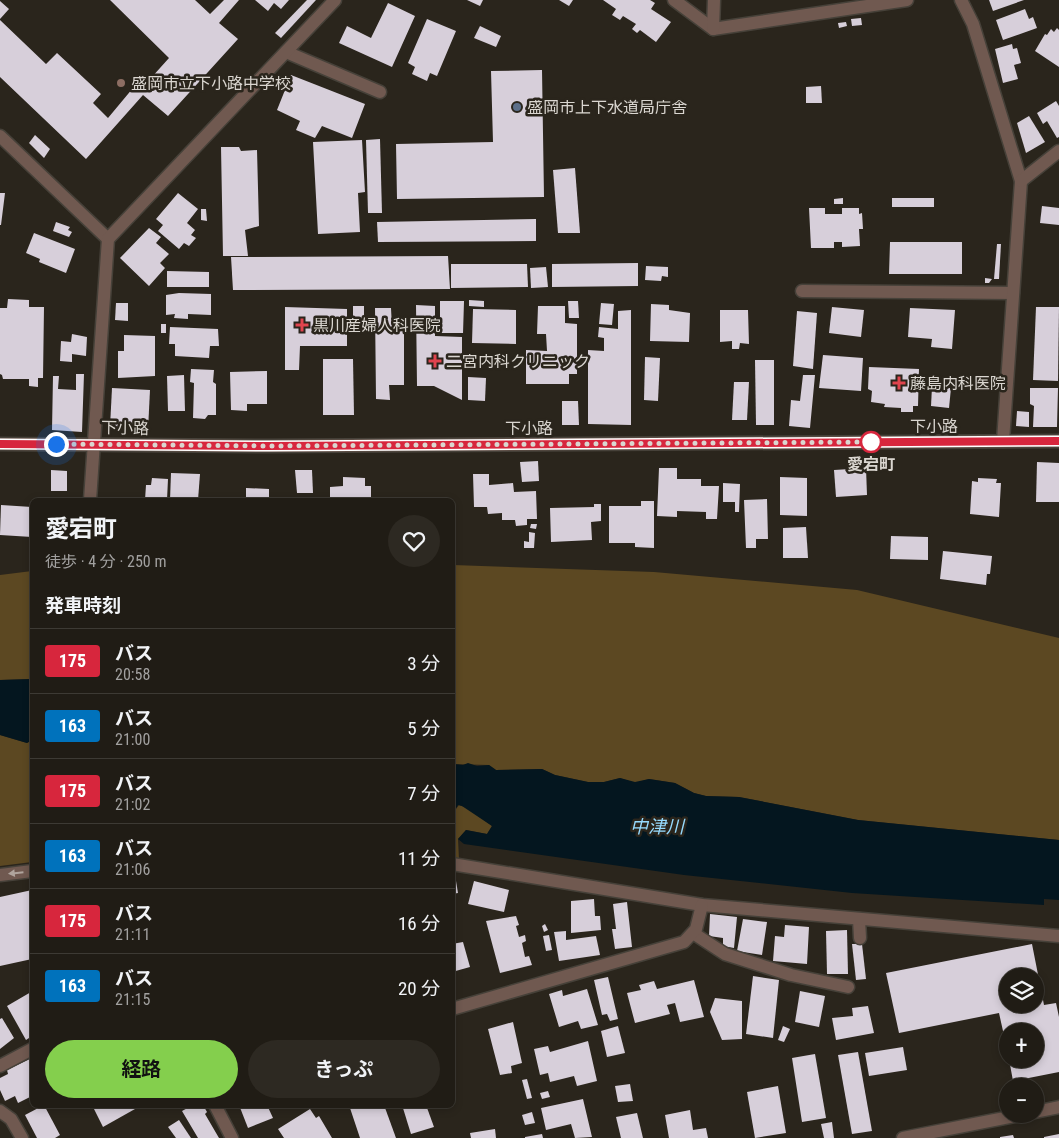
<!DOCTYPE html>
<html lang="ja">
<meta charset="utf-8">
<style>
body{margin:0;font-family:"Roboto Condensed","Noto Sans JP",sans-serif;background:#2d2922;color:#f1f3f6;height:100vh;display:flex;flex-direction:column;font-size:19px;white-space:nowrap}
*{box-sizing:border-box;margin:0}
p{font-size:16px;color:#a2a1a0}
.icon{flex:none;width:28px;height:28px;fill:none;stroke:currentColor;stroke-width:2;stroke-linecap:round;stroke-linejoin:round}
.map{position:relative;flex:1;overflow:hidden}
.details{position:absolute;left:30px;top:498px;width:425px;height:610px;display:flex;flex-direction:column;background:#201c15;border-radius:8px;box-shadow:0 2px 8px #0003,0 0 0 1px #3d3a34}
.details>*{flex:none}
.badge{padding:0 10px;border-radius:4px;font-size:18px;line-height:32px}
.buttons{position:absolute;left:999px;top:968px;display:grid;gap:10px}
.buttons a{display:grid;place-items:center;width:45px;height:45px;border-radius:50%;background:#201c15;box-shadow:0 2px 8px #0003,0 0 0 1px #3d3a34;font-size:25px}
.you{position:absolute;width:25px;height:25px;margin:-12px;border:4px solid #fff;border-radius:50%;background:#1a73e8;box-shadow:0 0 0 8px #1a73e833}
.map>.badge{position:absolute;translate:-50% -50%;box-shadow:0 0 0 2px #fff}
h2{padding:0 15px;font-size:19px;line-height:45px}
.round{display:grid;place-items:center;flex:none;width:52px;height:52px;border-radius:26px;background:#2d2922}
.head{display:flex;align-items:center;justify-content:space-between;height:85px;padding:0 15px}
h1{font-size:24px;font-weight:700;line-height:38px}
.button{display:flex;gap:10px;margin-top:auto;padding:10px 15px}
.button a{flex:1;height:58px;border-radius:30px;background:#84cf4d;color:#111;font-size:20px;font-weight:700;line-height:58px;text-align:center}
.button a+a{background:#2d2922;color:#f1f3f6}
ul{padding:0;list-style:none}
li{display:flex;align-items:center;gap:15px;height:65px;padding:0 15px;border-top:1px solid #3d3a34}
li div{flex:1}
li b{display:block;font-size:19px}
li em{font-style:normal}
li .badge{min-width:55px;font-weight:700;text-align:center}
.map>svg:first-child{display:block}
.green{fill:#5c4822}
.water{fill:#04161f}
.building{fill:#d7cfda;fill-rule:evenodd}
.lines{fill:none;stroke-linecap:round;stroke-linejoin:round}
.lane-casing{stroke:#464139;stroke-width:15}
.street-casing{stroke:#464139;stroke-width:15}
.lane{stroke:#705950;stroke-width:12}
.street{stroke:#705950;stroke-width:12}
.oneway{fill:#b0a49d}
.line-casing{stroke:#fff;stroke-width:11}
.line{stroke:#d7263d;stroke-width:8}
.walk{stroke:#dad6d0;stroke-width:5;stroke-dasharray:0 9}
.education-dot{fill:#8d6e63;stroke:#2a251c;stroke-width:2}
.service-dot{fill:#5c6f8a;stroke:#2a251c;stroke-width:2}
.health-dot{fill:#e0444e;stroke:#2a251c;stroke-width:2}
.stop-dot{fill:#fff;stroke:#d7263d;stroke-width:2.5}
.labels{text-anchor:middle;dominant-baseline:central;stroke-width:5;stroke-linejoin:round;paint-order:stroke}
.poi-label{font-size:16px;fill:#dad6d0;stroke:#2a251c;text-anchor:start}
.street-label{font-size:16px;fill:#dad6d0;stroke:#2a251c}
.stop-label{font-size:16px;font-weight:bold;fill:#dad6d0;stroke:#2a251c}
.water-label{font-size:18px;font-style:italic;fill:#96dafe;stroke:#2a251c}
</style>
<div class="map">
<svg width="1059" height="1138" viewBox="0 0 1059 1138">
<rect width="100%" height="100%" fill="#2a251c"/>
<g class="green">
<path d="M453,565l201,7 203,18 202,48v202l-201,-20 -119,-23 -33,-1 -12,-3 -19,-10 -26,-4 -14,4 -15,-5 -16,4h-16l-33,-7 -13,-6 -46,1 -7,-5 -36,-1z"/>
<path d="M32,571v108l-32,1v-105z"/>
<path d="M0,735l27,8 5,-3v122l-32,4z"/>
<path d="M459,805l8,3 25,18 -5,8 -21,-4 -8,9 1,21 -6,-1v-46z"/>
</g>
<g class="water">
<path d="M32,679v61l-5,3 -27,-8v-55z"/>
<path d="M468,763l9,3 12,-1 7,5 46,-1 13,6 33,7h16l16,-4 15,4 14,-3 26,4 19,10 12,3 33,1 119,23 201,20v60l-15,-1v6l-192,-12 -168,-18 -220,-31 -6,-5 8,-9 21,4 5,-8 -30,-20 -4,-1 -5,8v-49l10,1z"/>
</g>
<g class="building">
<path d="M110,0h85l15,14 14,-14h15l-20,23 19,16 -70,77 -25,-21 -57,64 -86,-82v-57l46,44 11,-11 44,41 -8,9 15,15 25,-30h9l27,-30z"/>
<path d="M255,0h34l-8,9 -7,-6 -6,8z"/>
<path d="M307,0h9l-35,38 -6,-5z"/>
<path d="M467,0h16l-3,6z"/>
<path d="M559,0h14l-4,6z"/>
<path d="M603,0h47l5,3 -4,6 20,13 -15,20 -16,-12 -3,3 -5,-4 4,-5 -13,-8 -3,4 -8,-5 4,-6z"/>
<path d="M989,0h35l-31,11z"/>
<path d="M0,1l9,8 -9,10z"/>
<path d="M388,3l27,13 -23,51 -53,-24 8,-17 24,12z"/>
<path d="M1025,9l4,10 4,-2 4,11 -34,12 -7,-20z"/>
<path d="M861,18l1,7 -10,1 -1,-7z"/>
<path d="M427,19l29,12 -19,45 -7,-3 -3,8 -15,-7 3,-7 -7,-4z"/>
<path d="M846,22l1,4 -8,2 -1,-5z"/>
<path d="M480,26l21,10 -5,11 -22,-9z"/>
<path d="M1057,28l2,2v37l-24,-16 10,-17 2,1 4,-6 3,3z"/>
<path d="M1012,44l1,5 4,-1 4,15 -7,2 4,14 -15,4 -8,-34z"/>
<path d="M542,70l2,127 -147,2 -1,-55 97,-2 -2,-71z"/>
<path d="M291,75l74,29 -13,34 -30,-12 -7,12 -19,-8 4,-9 -23,-11z"/>
<path d="M821,86l1,17h-16v-16z"/>
<path d="M1056,101l3,5v31l-2,1 -10,-17 -4,3 -6,-11z"/>
<path d="M1029,116l16,26 -19,11 -9,-30z"/>
<path d="M35,135l15,14 -6,9 -15,-15z"/>
<path d="M380,139l2,74h-14l-2,-73z"/>
<path d="M362,140l3,52 -7,1 2,39 -42,2 -5,-92z"/>
<path d="M221,147h18l2,4 16,-1 2,76 -14,4 3,26h-25z"/>
<path d="M575,168l5,65h-22l-5,-63z"/>
<path d="M0,193h5l-4,32h-1z"/>
<path d="M178,193l20,16 -11,14 8,7 -4,5 5,3 -7,8 -5,-3 -5,6 -21,-18 5,-6 -7,-6z"/>
<path d="M843,198v6h-9v-5z"/>
<rect x="892" y="198" width="42" height="9"/>
<path d="M1042,206l17,2v17l-19,-2z"/>
<path d="M809,208h16v6h17v-6h17v6l3,-1 1,16h-4l1,17 -18,1v-5h-8v6h-23z"/>
<path d="M201,209h5l1,12 -6,-1z"/>
<path d="M536,219v22l-158,1 -1,-20z"/>
<path d="M56,222l14,5 -2,3 4,2 -3,5 -16,-6z"/>
<path d="M149,228l12,9 -5,6 13,11 -9,9 5,5 -16,18 -29,-28z"/>
<path d="M34,233l41,16 -9,24 -27,-11 1,-3 -14,-6z"/>
<path d="M890,242h72v32h-73z"/>
<path d="M997,244h4l-2,35h-5z"/>
<path d="M448,256l2,33 -217,1 -2,-33z"/>
<path d="M638,263v23l-86,1v-23z"/>
<path d="M451,264h76l1,23 -77,1z"/>
<path d="M646,266l22,1v10l-6,-1 -1,5 -16,-1z"/>
<path d="M546,267l2,20 -17,1 -1,-20z"/>
<path d="M167,271l42,1v15h-42z"/>
<path d="M985,278l7,1 -3,4h-4z"/>
<path d="M179,293l32,1v21l-23,-1v5l-14,-1 1,-4 -9,1v-20z"/>
<path d="M8,299l21,1v7h15l-1,71h-5v9l-9,-1v-7h-26l-1,-4 -2,-1v-66h7z"/>
<path d="M469,300l15,1v6l-15,-1z"/>
<path d="M440,301h24l-1,32h-23z"/>
<path d="M568,301h10l1,17h-10z"/>
<path d="M116,303h12v18l-13,-1z"/>
<path d="M601,303l13,1 -2,21 -13,-1z"/>
<path d="M651,304l18,1v5l21,3 -1,29 -39,-1z"/>
<path d="M416,305l19,1v30l27,1v63l-28,-14h-17z"/>
<rect x="353" y="306" width="11" height="28"/>
<path d="M538,306h27v17l12,1v50h-8v10h-43v-34l21,1 -1,-17h-9z"/>
<path d="M285,307l62,2v37h-47l-1,24h-14z"/>
<path d="M832,307l32,3 -3,27 -32,-4z"/>
<path d="M1036,307h23l-1,74 -25,-1z"/>
<path d="M375,308h16l1,20 12,1v56h-15l1,15 -14,-1z"/>
<path d="M910,308l45,2 -3,39 -21,-2 1,-8 -24,-2z"/>
<path d="M473,309l43,1v34l-44,-1z"/>
<path d="M631,310v115l-43,-1v-74l16,1v-13l-6,-1 1,-10 19,2v-18z"/>
<path d="M720,310h28l1,34 -9,-1 -1,6h-7v-8l-12,1z"/>
<path d="M797,311l20,2 -4,56 -20,-3z"/>
<rect x="161" y="324" width="5" height="9"/>
<path d="M170,327l48,2 1,17h-9l-1,12 -34,-2v-12h-6z"/>
<path d="M72,334l15,3 -1,19 -14,-2v8l-12,-1 1,-20 10,1z"/>
<path d="M124,335l31,1v40l-37,2v-27h6z"/>
<path d="M823,355l40,3 -2,33 -42,-3z"/>
<path d="M645,357l15,1 -2,43 -14,-1z"/>
<path d="M323,359h30l1,56h-31z"/>
<path d="M755,360h19v65h-18z"/>
<path d="M869,367l50,2 -1,37h-5v6h-12v-4l-17,-1 1,-3 -14,-2 1,-11 -4,-2z"/>
<path d="M191,369l23,1 -1,12 3,2v31h-8l-3,4 -12,-1 1,-35 -4,-1z"/>
<path d="M267,371v33h-20v7l-16,-1 -1,-38z"/>
<path d="M76,374h8l-2,58 -30,-2 1,-54h6l-1,13 18,1z"/>
<path d="M184,375l1,36h-17l-1,-35z"/>
<path d="M803,375h12l-5,53 -21,-2 2,-26 9,1z"/>
<path d="M468,377l18,1 -1,23 -17,-1z"/>
<path d="M734,382h15l-2,38h-15z"/>
<path d="M932,387l19,1 -2,20 -18,-2z"/>
<path d="M112,388l38,2 -2,40 -38,-3z"/>
<path d="M1030,388h28l-1,39h-24l1,-21 -4,-2z"/>
<path d="M562,401h16l1,24h-17z"/>
<path d="M1017,411l12,1v15l-13,-1z"/>
<path d="M538,461l1,20 -17,1 -2,-20z"/>
<path d="M1037,462l22,1v39h-23z"/>
<path d="M659,468h18v11h24v7h18l-2,33h-11v-7l-29,-1v6l-20,-1z"/>
<path d="M866,468l1,27 -31,2 -2,-27z"/>
<path d="M51,470l16,1v20h-16z"/>
<path d="M295,470h17l1,23h-16z"/>
<path d="M171,473l29,1 -2,26h-28z"/>
<path d="M473,474h16v11l24,-2 1,9 22,-1 1,28h-10v6l-11,1 -1,-6h-13v-7l-14,1 -1,-7h-13z"/>
<path d="M343,477l22,1v8h6v14h-41v-13l13,-1z"/>
<path d="M780,477l27,1v38l-27,-1z"/>
<path d="M152,478l16,1 -1,21h-22l1,-15h5z"/>
<path d="M978,478l19,1 -1,4h5l-2,34 -29,-3 2,-33 6,1z"/>
<path d="M723,483l17,1 -1,28h-4v-10h-12z"/>
<path d="M246,488l23,1v11h-56v-2h33z"/>
<path d="M767,499l1,40h-12v9h-10l-2,-48z"/>
<path d="M641,501h13v47l-19,-1v-4h-26v-37h32z"/>
<path d="M594,504h7v17l-10,1 1,18 -41,2 -1,-34 44,-1z"/>
<path d="M1,505l31,2v30l-32,-2z"/>
<path d="M531,524h6l-1,5 -6,-1z"/>
<path d="M806,527l2,31h-25v-30z"/>
<path d="M529,532l6,1 -1,15h-10v-7l5,1z"/>
<path d="M891,536l37,1v23l-38,-1z"/>
<path d="M943,551l49,5 -2,18h-3l-1,11 -46,-6z"/>
<path d="M456,881l2,12 -6,1v-12z"/>
<path d="M474,881l35,9 -5,22 -36,-8z"/>
<path d="M32,890v69l-32,7v-69z"/>
<path d="M594,899l1,17h5l1,14 -30,3v-32z"/>
<path d="M627,902l5,45 -17,2 -3,-20h4l-3,-25z"/>
<path d="M710,914l27,3 -3,31 -11,-2v-8l-14,-2z"/>
<path d="M516,916l3,9 -3,1 3,11 6,-2 1,6 -4,2 3,14 4,-1 3,9 -32,8 -14,-52z"/>
<path d="M743,919l24,3 -5,33 -25,-4z"/>
<path d="M545,924l3,6 -4,2 -2,-6z"/>
<path d="M785,925l24,2 -2,37 -34,-3 2,-25 9,1z"/>
<path d="M847,930l1,44h-21l-1,-43z"/>
<path d="M566,931v9l30,-4 4,19 -41,6 -5,-29z"/>
<path d="M549,935l3,15 -6,1 -3,-15z"/>
<path d="M463,942l7,25 -18,5v-28z"/>
<path d="M852,944h10l4,35 -10,1z"/>
<path d="M1032,944l12,61 12,-2 3,14v55l-46,9 -4,-22h26v-28h-27l-1,18 -8,-36 -100,20 -13,-60zM1008,976h27v28h-27z"/>
<path d="M753,976l26,4 -6,58 -27,-4z"/>
<path d="M608,977l10,42 -8,2 -3,-7 -5,1 -8,-35z"/>
<path d="M694,980l10,37 -24,5 -5,-19 -8,2 3,9 -35,9 -8,-30 14,-3 -2,-5 15,-4 3,8z"/>
<path d="M587,989l11,36 -17,4 -3,-8 -19,6 -10,-33 13,-4 1,6z"/>
<path d="M800,991l25,5 -6,31 -24,-5z"/>
<path d="M31,992l1,44 -6,4 -19,-34z"/>
<path d="M715,998l27,3v38l-20,1 -12,-28z"/>
<path d="M868,1006l6,27 -38,7 -4,-22 21,-2 -1,-8z"/>
<path d="M2,1018l12,20 -14,11v-30z"/>
<path d="M513,1022l9,41 -11,3 1,7 -12,2 -12,-46z"/>
<path d="M618,1026l7,27 -18,4 -6,-26z"/>
<path d="M783,1026l7,3 -6,13 -6,-2z"/>
<path d="M588,1041l9,40 -20,5 -3,-10 -24,6 -2,-9 -8,2 -6,-26 14,-3 2,6z"/>
<path d="M903,1047l4,23 -38,6 -4,-23z"/>
<path d="M858,1052l14,79 -20,3 -14,-79z"/>
<path d="M815,1054l11,64 -24,4 -10,-64z"/>
<path d="M32,1058v38l-14,7 -3,-7 -10,5 -5,-11v-12l8,-4 -1,-4z"/>
<path d="M527,1079l5,19 -5,1 -5,-19z"/>
<path d="M630,1084l3,17 -15,1 -3,-16z"/>
<path d="M778,1086l8,47 -31,5 -8,-46z"/>
<path d="M548,1091l2,6 -8,2 -2,-6z"/>
<path d="M583,1099l9,38 -17,1 -4,-14 -25,6 -5,-22z"/>
<path d="M44,1105l16,30 -5,3h-18l-12,-23z"/>
<path d="M92,1105h41l2,4 -32,18z"/>
<path d="M193,1105h10l4,7 -2,2 14,24h-21l-16,-27z"/>
<path d="M239,1105h28l6,13 -25,10z"/>
<path d="M349,1105h35l12,33h-36z"/>
<path d="M402,1105h24l8,22 -23,7z"/>
<path d="M310,1109l6,9 3,-2 13,22h-48l-6,-9z"/>
<path d="M690,1110l3,20 13,-2 2,10h-39l-4,-23z"/>
<path d="M532,1112l3,11 -10,2 -3,-10z"/>
<path d="M637,1113l6,25h-22l-5,-21z"/>
<path d="M179,1120l12,18h-15l-8,-11z"/>
<path d="M832,1122l2,16h-10l-3,-14z"/>
<path d="M495,1129l1,9h-25l-1,-5z"/>
<path d="M542,1134l1,4h-18v-1z"/>
<path d="M1059,1134v4h-15v-1z"/>
<path d="M1013,1135l1,3h-14v-1z"/>
</g>
<g class="lines">
<g class="lane-casing">
<g id="lane">
<path d="M286,52l94,40"/>
<path d="M802,291l211,2"/>
<path d="M859,919l1,19"/>
<path d="M693,933l32,21 66,21 57,12"/>
</g>
</g>
<g class="street-casing">
<g id="street">
<path d="M674,0l39,29 194,-29"/>
<path d="M961,0l12,24 48,157 -18,260"/>
<path d="M713,29l1,-29"/>
<path d="M0,136l108,103"/>
<path d="M1021,181l38,-30"/>
<path d="M0,444l269,2 790,-5"/>
<path d="M90,500l18,-261 227,-239"/>
<path d="M452,864l250,41 357,31"/>
<path d="M0,875l32,-4"/>
<path d="M452,1009l232,-67 12,-13 6,-24"/>
<path d="M0,1066l32,-17"/>
<path d="M215,1105l17,33"/>
<path d="M0,1111l11,8 11,19"/>
<path d="M1035,1112l24,-5"/>
<path d="M903,1138l122,-24"/>
</g>
</g>
<use href="#lane" class="lane"/>
<use href="#street" class="street"/>
</g>
<defs><path id="oneway-solid" d="M-6-.8H1V-3.2L6.5 0L1 3.2V.8H-6Z" transform="scale(1.25)"/></defs>
<use class="oneway" href="#oneway-solid" transform="translate(16 873) rotate(174)"/>
<g class="lines">
<g class="line-casing">
<path id="line" d="M0,444l269,2 790,-5"/>
</g>
<use href="#line" class="line"/>
<path class="walk" d="M56,444l213,2 602,-4"/>
</g>
<circle class="education-dot" cx="121" cy="83" r="5"/>
<circle class="service-dot" cx="517" cy="107" r="5"/>
<g class="health-dot">
<path d="M299.5 317.5h5v5h5v5h-5v5h-5v-5h-5v-5h5z"/>
<path d="M432.5 353.5h5v5h5v5h-5v5h-5v-5h-5v-5h5z"/>
<path d="M896.5 375.5h5v5h5v5h-5v5h-5v-5h-5v-5h5z"/>
</g>
<circle class="stop-dot" cx="871" cy="442" r="10"/>
<g class="labels">
<g class="poi-label">
<text x="131" y="83">盛岡市立下小路中学校</text>
<text x="527" y="107">盛岡市上下水道局庁舎</text>
<text x="313" y="325">黒川産婦人科医院</text>
<text x="446" y="361">二宮内科クリニック</text>
<text x="910" y="383">藤島内科医院</text>
</g>
<g class="street-label">
<text x="934" y="426">下小路</text>
<text transform="translate(125 428) rotate(1)">下小路</text>
<text x="529" y="428">下小路</text>
</g>
<g class="stop-label">
<text x="871" y="464">愛宕町</text>
</g>
<g class="water-label">
<text x="657" y="826">中津川</text>
</g>
</g>
</svg>
<div class="buttons">
<a><svg class="icon" aria-label="layers" viewBox="0 0 24 24"><path d="M12 4l9 5-9 5-9-5zM3 14l9 5 9-5"/></svg></a>
<a>+</a>
<a>−</a>
</div>
<div class="you" style="left:56px;top:444px"></div>
<section class="details">
<div class="head"><div><h1>愛宕町</h1><p>徒歩 · 4 分 · 250 m</p></div><a class="round"><svg class="icon" aria-label="heart" viewBox="0 0 24 24"><path d="M12 20l-8-8c-3-5 5-10 8-4 3-6 11-1 8 4z"/></svg></a></div>
<h2>発車時刻</h2>
<ul>
<li><span class="badge" style="background:#d7263d;color:#fff">175</span><div><b>バス</b><p>20:58</p></div><em>3 分</em></li>
<li><span class="badge" style="background:#0072bc;color:#fff">163</span><div><b>バス</b><p>21:00</p></div><em>5 分</em></li>
<li><span class="badge" style="background:#d7263d;color:#fff">175</span><div><b>バス</b><p>21:02</p></div><em>7 分</em></li>
<li><span class="badge" style="background:#0072bc;color:#fff">163</span><div><b>バス</b><p>21:06</p></div><em>11 分</em></li>
<li><span class="badge" style="background:#d7263d;color:#fff">175</span><div><b>バス</b><p>21:11</p></div><em>16 分</em></li>
<li><span class="badge" style="background:#0072bc;color:#fff">163</span><div><b>バス</b><p>21:15</p></div><em>20 分</em></li>
</ul>
<div class="button"><a>経路</a><a>きっぷ</a></div>
</section>
</div>
